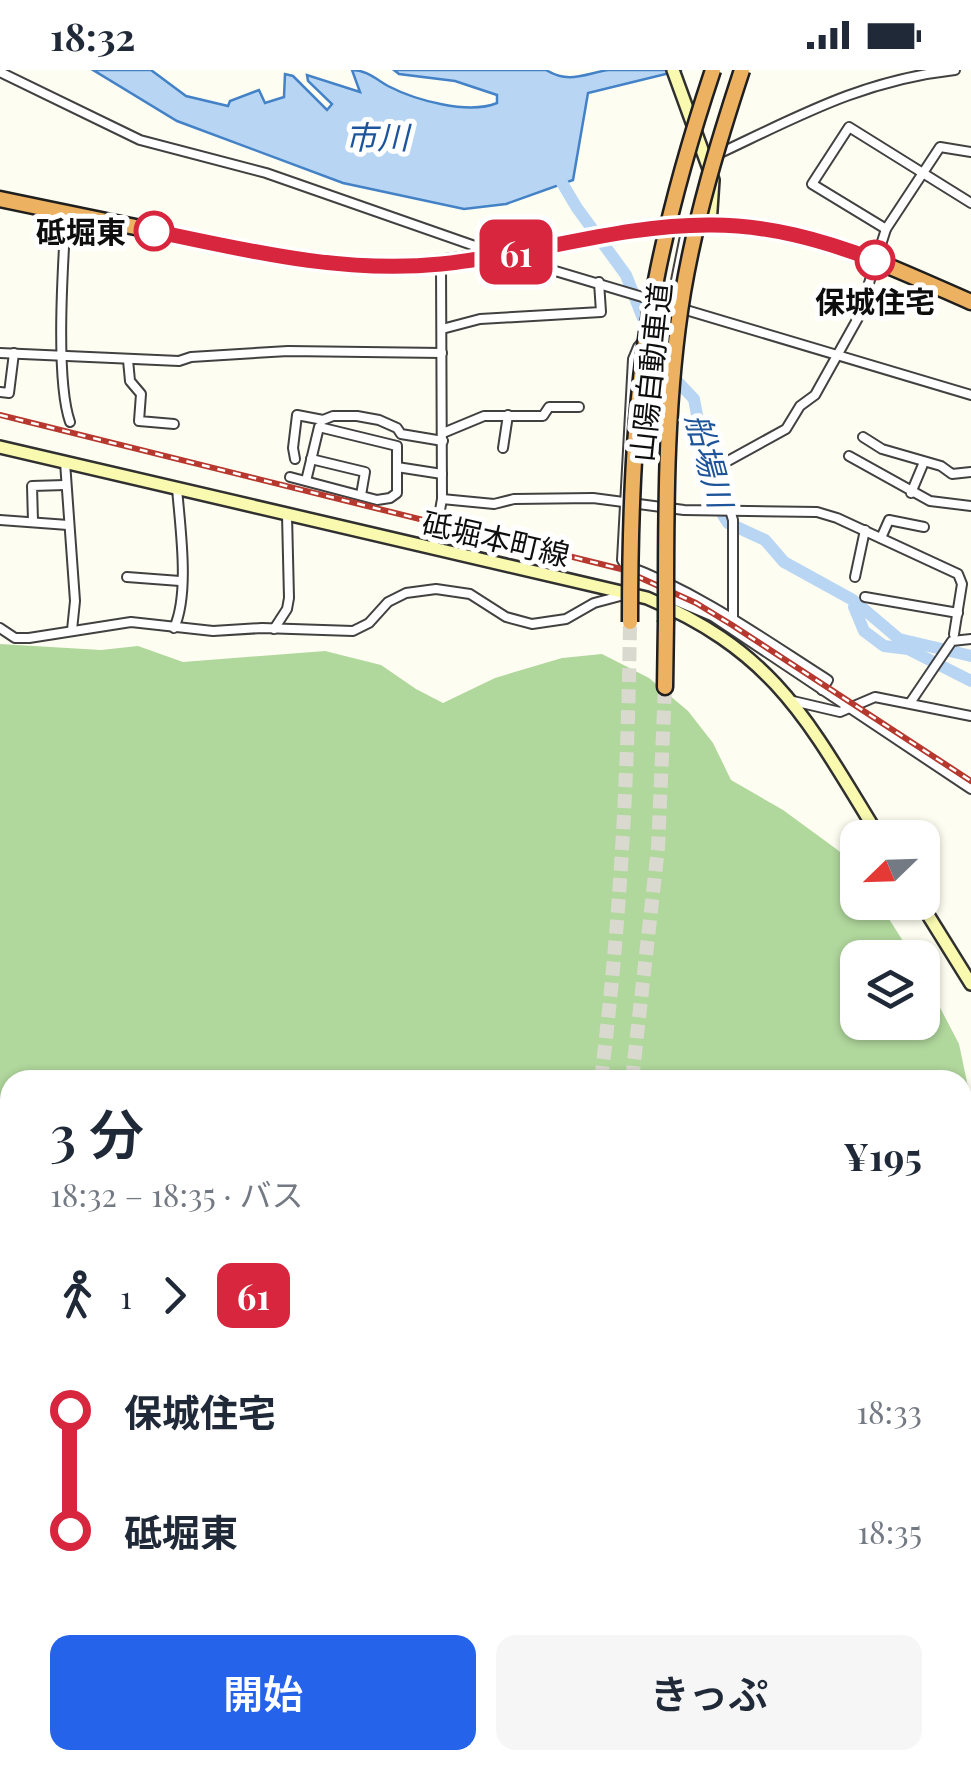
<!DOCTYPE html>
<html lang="ja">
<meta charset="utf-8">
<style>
body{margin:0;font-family:"Playfair Display","Noto Sans JP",serif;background:#f6f6f7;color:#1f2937;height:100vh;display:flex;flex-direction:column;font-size:38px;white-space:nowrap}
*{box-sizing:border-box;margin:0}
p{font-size:32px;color:#747a83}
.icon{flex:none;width:55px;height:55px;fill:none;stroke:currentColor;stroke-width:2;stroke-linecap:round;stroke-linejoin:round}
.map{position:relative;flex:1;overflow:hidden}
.side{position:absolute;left:0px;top:1000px;width:972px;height:700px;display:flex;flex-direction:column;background:#fff;border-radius:30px 30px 0 0;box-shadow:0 2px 8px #0004}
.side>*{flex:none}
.badge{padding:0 20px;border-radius:15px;font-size:35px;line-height:65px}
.needle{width:65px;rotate:247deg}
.tools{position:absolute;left:840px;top:750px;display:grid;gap:20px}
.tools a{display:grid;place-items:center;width:100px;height:100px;border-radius:20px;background:#fff;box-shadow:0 2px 8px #0004;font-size:50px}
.map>.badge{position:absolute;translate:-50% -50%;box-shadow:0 0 0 5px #fff}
.legs{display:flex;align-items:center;gap:15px;height:110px;padding:0 50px;font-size:32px}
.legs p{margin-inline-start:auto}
.head{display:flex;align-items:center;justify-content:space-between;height:170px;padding:0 50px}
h1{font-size:55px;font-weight:600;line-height:75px}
.primary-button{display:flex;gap:20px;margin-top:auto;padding:20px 50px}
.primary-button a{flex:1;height:115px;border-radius:20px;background:#2563eb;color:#fff;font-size:40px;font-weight:600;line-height:115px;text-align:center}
.primary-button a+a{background:#f6f6f7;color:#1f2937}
ul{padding:0 50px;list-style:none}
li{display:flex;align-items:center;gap:35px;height:120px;font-size:38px}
li i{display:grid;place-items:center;width:15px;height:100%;margin:0 12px;background:currentColor}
li i::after{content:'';width:25px;height:25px;margin:-12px;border:8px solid;border-radius:50%;background:#fff}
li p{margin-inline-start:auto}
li:first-child i{background:linear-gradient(#0000 50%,currentColor 0)}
li:last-child i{background:linear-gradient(currentColor 50%,#0000 0)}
.status{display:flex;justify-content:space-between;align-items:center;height:70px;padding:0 50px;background:#fff;direction:ltr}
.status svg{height:28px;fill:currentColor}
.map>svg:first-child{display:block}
.forest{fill:#b0d79c}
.water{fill:#b8d6f3;stroke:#4382c6;stroke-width:2.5}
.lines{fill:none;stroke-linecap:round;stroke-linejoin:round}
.stream{stroke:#4382c6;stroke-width:2.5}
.river{stroke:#b8d6f3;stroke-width:12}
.highway-tunnel{stroke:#dad9cf;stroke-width:14;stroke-dasharray:14 7;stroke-linecap:butt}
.street-casing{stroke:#414141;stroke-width:12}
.secondary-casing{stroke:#303030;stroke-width:16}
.highway-casing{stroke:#1f1f1f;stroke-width:19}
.street{stroke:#fff;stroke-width:8}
.secondary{stroke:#f9fab0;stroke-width:11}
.highway{stroke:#ecb161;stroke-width:14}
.rail-casing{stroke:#b7382e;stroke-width:6}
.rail{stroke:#fff;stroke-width:2.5;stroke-dasharray:8;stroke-linecap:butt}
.highway-bridge-casing{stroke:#1f1f1f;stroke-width:19;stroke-linecap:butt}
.highway-bridge{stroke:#ecb161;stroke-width:14}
.line-1-casing{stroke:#fff;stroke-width:22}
.line-1{stroke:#d7263d;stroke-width:15}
.stop-1-dot{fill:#fff;stroke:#d7263d;stroke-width:5}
.labels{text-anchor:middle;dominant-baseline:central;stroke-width:10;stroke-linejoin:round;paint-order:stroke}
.stop-label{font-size:30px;font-weight:bold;fill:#0e0e0e;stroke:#fff;text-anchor:end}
.street-label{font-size:30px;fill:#0e0e0e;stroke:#fff}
.water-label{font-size:32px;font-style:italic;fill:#1e559a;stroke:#fff}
</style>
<div class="status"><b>18:32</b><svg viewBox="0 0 49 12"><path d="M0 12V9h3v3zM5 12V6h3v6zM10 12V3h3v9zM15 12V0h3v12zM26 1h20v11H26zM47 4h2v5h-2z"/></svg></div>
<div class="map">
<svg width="971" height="1700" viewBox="0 0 971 1700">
<rect width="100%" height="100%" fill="#fefdf1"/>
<path class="forest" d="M0,574l101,6 37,-4 45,16 142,-11 56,14 35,24 27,14 52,-25 67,-20 40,-4 47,24 39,33 25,32 18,37 52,30 56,41 18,23 1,28 21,1 34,54 -55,1v64h64l1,-47 36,69 12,57v134l-8,13 -1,-168h-952v680h636l-5,10h-641z"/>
<path class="water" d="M93,0h58l35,26 42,10 2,-5 29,-11 6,13 19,-6 1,-23 8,2 34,34 5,-6 -24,-23 -1,-6 53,17 -8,-22c14,0 24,9 36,16 27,14 80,29 109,17v-8l-42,-14 -56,-7 -5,-4h152c23,14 38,4 62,0 24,0 50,0 74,0l-94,23 -15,87 -67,24 -42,5 -121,-26 -166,-62z"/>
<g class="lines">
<g class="stream">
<path d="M962,1652l9,-13"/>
<path d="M922,1699l12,-9"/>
</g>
<g class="river">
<path d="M555,101l22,37 49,67 35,89 33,35 9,48 15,36 5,32 5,8 37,17 19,22 69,38 46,39 72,17"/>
<path d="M854,537l10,24 20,15 24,3 63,32"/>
</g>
<g class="highway-tunnel">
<path d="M601,1010c19,-152 27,-304 29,-458"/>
<path d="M632,1010l26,-232 7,-161"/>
</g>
<g class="street-casing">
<g id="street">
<path d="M0,2l140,68 126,33 226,79"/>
<path d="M716,85c83,-39 147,-75 239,-85"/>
<path d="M66,143c-3,50 -11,166 4,209"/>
<path d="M687,156l-17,84 -32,37 -5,12 -11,201 3,5c74,27 137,73 203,115l-6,10"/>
<path d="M886,159l-74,-45 37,-57 122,76"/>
<path d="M505,186l466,139"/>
<path d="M442,259l38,-10 121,-7 -2,-30"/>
<path d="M0,283l179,8 12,-4 97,-6 154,2"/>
<path d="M128,290l2,21 11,13 -2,27 35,3"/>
<path d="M0,322l9,1 5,-40"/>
<path d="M443,363l41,-17h59l6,-9h30"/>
<path d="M863,367l19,12 59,17 11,8 19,-2"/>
<path d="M503,378l5,-33"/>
<path d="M849,386l81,45 41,5"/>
<path d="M295,389l-2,-11 4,-33 26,5 10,-4h24l22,4 18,8 4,6 42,7"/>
<path d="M311,389l54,13 -4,23"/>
<path d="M65,392l10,139 -3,29"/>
<path d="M397,397l45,7"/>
<path d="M290,407l87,23 13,-2 7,-5v-47l-78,-19 -13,54"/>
<path d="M911,423l13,-31"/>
<path d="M442,429l52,5 20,-5 79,-1 91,12 133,2 20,6 121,56 4,10 -8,50"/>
<path d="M0,450l68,5"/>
<path d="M33,451l-1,-35 33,-1"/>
<path d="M881,468l8,-18 35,7"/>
<path d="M433,479l9,-50 -1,-235"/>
<path d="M127,507l53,4"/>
<path d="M855,507l10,-47"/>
<path d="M667,527l45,19 259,173"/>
<path d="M865,527l93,16"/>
<path d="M733,549v-99l-16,-53 69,-38 14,-23 15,-11 43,-77 28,-89 54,-82 31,5"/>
<path d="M0,558l15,10h14l102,-16 82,9 49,-3 91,3 16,-8 19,-21 18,-9 30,-4 34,5 36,23 26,7 34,-5 28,-16 30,-8"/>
<path d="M174,558c16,-35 6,-101 3,-140"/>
<path d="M274,559l13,-20 2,-11 -2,-83"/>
<path d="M793,631l47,11 35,-15 96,19"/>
<path d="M910,633l42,-62 19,-2"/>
<path d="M962,1498l9,-3"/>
<path d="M962,1544l5,28"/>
<path d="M962,1611h9"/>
<path d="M962,1641l9,-21"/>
<path d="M962,1660l9,-13"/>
<path d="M731,1690l3,10"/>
<path d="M757,1690l2,8"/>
<path d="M674,1700l33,-10"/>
<path d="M814,1700l11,-10"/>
<path d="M856,1700l21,-5 4,5"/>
<path d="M915,1700l12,-10"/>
<path d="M939,1700l3,-10"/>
</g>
</g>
<g class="secondary-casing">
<g id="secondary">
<path d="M673,0l40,110 -3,45"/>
<path d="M0,377l647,151c130,55 162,125 233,240"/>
<path d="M920,832l51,82"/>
<path d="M962,1357l9,-3"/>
<path d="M0,1678l10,-13"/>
</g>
</g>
<g class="highway-casing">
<g id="highway">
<path d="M0,129c67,14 134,28 201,41 59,12 119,26 180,26 112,1 219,-41 330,-41 93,-1 177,41 260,77"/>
<path d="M665,617l1,-65"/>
<path d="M482,1700l1,-10"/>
<path d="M515,1700l1,-10"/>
</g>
</g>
<use href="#street" class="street"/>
<use href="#secondary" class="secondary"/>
<use href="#highway" class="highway"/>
<g class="rail-casing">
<path id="rail" d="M0,345l621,154 75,34 36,22 239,156"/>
</g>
<use href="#rail" class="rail"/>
<g class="highway-bridge-casing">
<g id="highway-bridge">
<path d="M630,552c0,-118 4,-236 28,-352 14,-68 33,-134 55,-200"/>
<path d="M666,552c0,-110 -1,-221 17,-330 13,-76 35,-149 59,-222"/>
</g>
</g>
<use href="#highway-bridge" class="highway-bridge"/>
</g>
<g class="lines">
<g class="line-1-casing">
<path id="line-1" d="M154,161c95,20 190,43 287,33 91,-9 180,-40 271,-39 57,0 110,15 163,35"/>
</g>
<use href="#line-1" class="line-1"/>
</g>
<g class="stop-1-dot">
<circle cx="154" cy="161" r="18"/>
<circle cx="875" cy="190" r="18"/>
</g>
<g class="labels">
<g class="stop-label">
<text x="126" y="161">砥堀東</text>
<text x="875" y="231" text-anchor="middle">保城住宅</text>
</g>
<g class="street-label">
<text transform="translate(650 302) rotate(-84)">山陽自動車道</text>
<text transform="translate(496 468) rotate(13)">砥堀本町線</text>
</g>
<g class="water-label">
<text x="377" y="65">市川</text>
<text transform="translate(711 390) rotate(75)">船場川</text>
</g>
</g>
</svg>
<div class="tools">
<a><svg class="needle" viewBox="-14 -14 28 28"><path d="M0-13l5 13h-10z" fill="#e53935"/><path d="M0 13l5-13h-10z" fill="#747a83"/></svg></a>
<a><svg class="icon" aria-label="layers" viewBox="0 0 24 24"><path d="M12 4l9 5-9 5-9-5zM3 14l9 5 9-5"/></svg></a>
</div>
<b class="badge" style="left:516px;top:182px;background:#d7263d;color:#fff">61</b>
<section class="side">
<div class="head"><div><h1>3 分</h1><p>18:32 – 18:35 · バス</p></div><b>¥195</b></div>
<div class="legs"><svg class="icon" aria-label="walk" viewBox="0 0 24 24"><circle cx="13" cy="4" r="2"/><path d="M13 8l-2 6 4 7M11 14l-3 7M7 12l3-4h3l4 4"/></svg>1<svg class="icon" aria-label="forward" viewBox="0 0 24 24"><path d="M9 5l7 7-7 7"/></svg><b class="badge" style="background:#d7263d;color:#fff">61</b></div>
<ul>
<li><i style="color:#d7263d"></i><b>保城住宅</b><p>18:33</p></li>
<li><i style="color:#d7263d"></i><b>砥堀東</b><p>18:35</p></li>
</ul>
<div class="primary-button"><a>開始</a><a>きっぷ</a></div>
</section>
</div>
